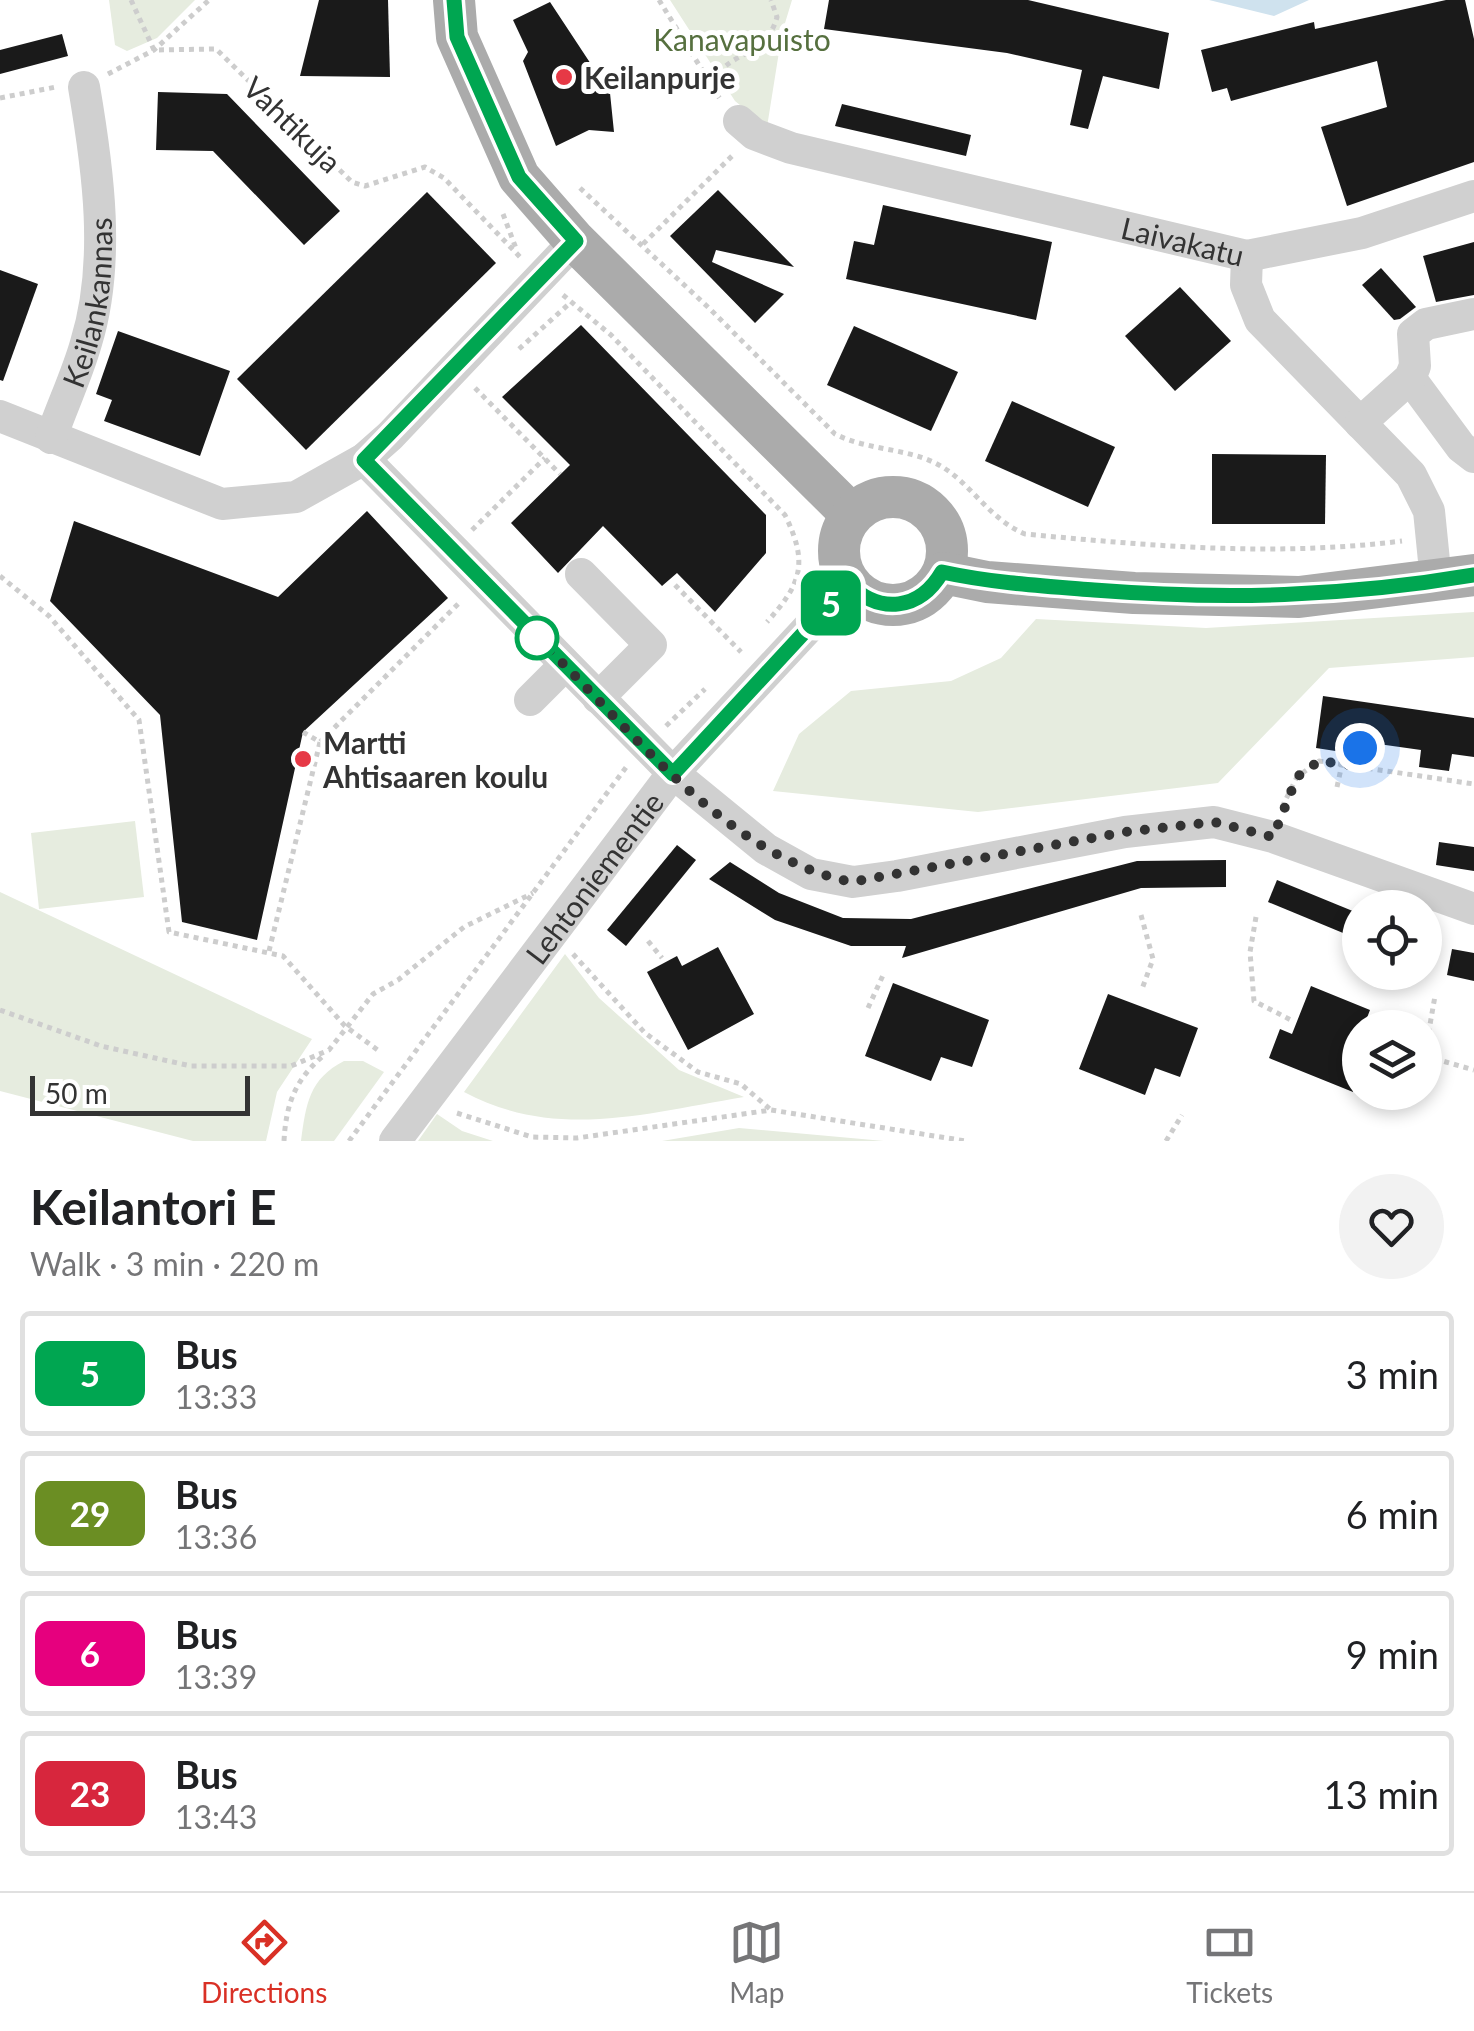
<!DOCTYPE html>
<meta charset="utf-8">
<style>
body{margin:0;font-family:Lato,sans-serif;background:#f2f2f2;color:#202124;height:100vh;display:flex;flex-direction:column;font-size:38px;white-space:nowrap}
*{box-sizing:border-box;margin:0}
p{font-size:32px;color:#757577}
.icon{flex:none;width:55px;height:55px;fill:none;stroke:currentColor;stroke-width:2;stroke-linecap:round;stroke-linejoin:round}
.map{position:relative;height:1141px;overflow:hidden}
.side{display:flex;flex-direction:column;background:#fff;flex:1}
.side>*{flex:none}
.badge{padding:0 20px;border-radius:15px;font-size:35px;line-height:65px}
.fabs{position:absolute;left:1342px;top:890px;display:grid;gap:20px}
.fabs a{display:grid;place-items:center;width:100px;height:100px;border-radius:50%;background:#fff;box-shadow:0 5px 15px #0003;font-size:50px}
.scale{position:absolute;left:30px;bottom:25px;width:220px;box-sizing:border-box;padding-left:10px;border:5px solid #333;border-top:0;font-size:28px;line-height:35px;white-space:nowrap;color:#333;-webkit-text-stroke:8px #fff;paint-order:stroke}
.you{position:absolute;width:50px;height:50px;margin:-25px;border:8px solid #fff;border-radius:50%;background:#1a73e8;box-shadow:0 0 0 15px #1a73e833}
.map>.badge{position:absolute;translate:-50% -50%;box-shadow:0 0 0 5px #fff}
.round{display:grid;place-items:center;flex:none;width:105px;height:105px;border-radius:52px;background:#f2f2f2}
.overview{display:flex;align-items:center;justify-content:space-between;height:170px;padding:0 30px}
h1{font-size:48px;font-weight:700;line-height:75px}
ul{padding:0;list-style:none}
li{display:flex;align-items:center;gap:30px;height:125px;margin:0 20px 15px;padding:0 10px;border:5px solid #e0e0e0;border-radius:10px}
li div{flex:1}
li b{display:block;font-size:38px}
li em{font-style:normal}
li .badge{min-width:110px;font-weight:700;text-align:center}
.dock{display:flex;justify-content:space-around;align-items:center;height:140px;border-top:2px solid #e0e0e0;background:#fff;font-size:28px;color:#757577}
.dock a{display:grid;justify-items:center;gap:5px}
.dock .active{color:#d93025}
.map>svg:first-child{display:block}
.green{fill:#e6ecdf}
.water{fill:#cfe2ee}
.building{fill:#1a1a1a}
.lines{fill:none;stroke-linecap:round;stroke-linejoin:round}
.path{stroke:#cdcdcd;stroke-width:5;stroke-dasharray:5 5;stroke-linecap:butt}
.minor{stroke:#d0d0d0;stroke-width:32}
.major{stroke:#ababab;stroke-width:42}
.line-casing{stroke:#fff;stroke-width:22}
.line{stroke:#00a651;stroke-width:15}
.walk{stroke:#333;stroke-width:10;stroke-dasharray:0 18}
.poi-dot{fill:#e63946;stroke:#fff;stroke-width:4}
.stop-dot{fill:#fff;stroke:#00a651;stroke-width:5}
.labels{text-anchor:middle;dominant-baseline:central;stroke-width:10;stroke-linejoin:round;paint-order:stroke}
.park-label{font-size:30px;fill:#56703f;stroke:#fff}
.poi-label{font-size:30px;font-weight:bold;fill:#333;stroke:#fff;text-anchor:start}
.street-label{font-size:30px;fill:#333;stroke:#fff}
</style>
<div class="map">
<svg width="1474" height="1141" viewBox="0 0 1474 1141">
<rect width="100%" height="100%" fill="#fff"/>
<g class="green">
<path d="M109,0h86l-38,38 -30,13 -12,-6z"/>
<path d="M670,0h122l-10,33 -15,94 -32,-26z"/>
<path d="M1474,612v45l-145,11 -111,115 -240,29 -205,-21 26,-57 52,-43 100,-10 50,-23 35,-39 170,9z"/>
<path d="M135,821l9,76 -105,12 -8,-76z"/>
<path d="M0,892l312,147 -35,53 -11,49h-73l-193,-50z"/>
<path d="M565,954l34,44 80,72 65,27c-98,16 -188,44 -280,-5z"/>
<path d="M344,1061h19l21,11 -50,69h-33c5,-37 8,-62 43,-80z"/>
<path d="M437,1114l25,17 31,10h-75z"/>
<path d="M739,1128l145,13h-222z"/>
</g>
<path class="water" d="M1209,0h100l-35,16z"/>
<g class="building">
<path d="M319,0h69l2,77 -90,-1z"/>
<path d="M829,0h199l141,33 -10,56 -56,-13 -15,53 -18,-4 12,-55 -75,-17 -183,-24z"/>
<path d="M1446,0h19l9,39v123l-127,44 -26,-79 66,-20 -10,-46 -146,40 -4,-13 -15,4 -11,-42 113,-28 1,7z"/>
<path d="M550,2l60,91 4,39 -25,-2 -33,16 -33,-85 5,-9 -15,-32z"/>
<path d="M62,34l6,22 -68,18v-24z"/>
<path d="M158,92l69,2 113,117 -36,34 -91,-94 -57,-1z"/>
<path d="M842,104l129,31 -5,21 -131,-30z"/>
<path d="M718,190l76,77 -78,-17 -4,12 72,32 -29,29 -85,-87z"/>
<path d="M427,192l69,71 -190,187 -69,-71z"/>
<path d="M883,205l169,37 -16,78 -190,-41 8,-38 20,4z"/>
<path d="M1474,242v53l-38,7 -13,-46z"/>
<path d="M1381,268l35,39 -16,12 -6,1 -32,-35z"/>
<path d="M0,270l38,14 -35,97 -3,-1z"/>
<path d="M1180,287l51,54 -56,50 -50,-55z"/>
<path d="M581,325l185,190v38l-51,59 -38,-39 -15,13 -59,-60 -45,47 -47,-50 59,-58 -68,-68z"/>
<path d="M854,326l104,46 -27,59 -104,-46z"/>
<path d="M118,331l112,40 -30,85 -96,-35 8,-21 -16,-6z"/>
<path d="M1012,401l103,46 -27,60 -103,-46z"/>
<path d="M1212,454l114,1 -1,69h-113z"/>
<path d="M367,511l81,87 -145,134 -46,208 -75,-18 -22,-207 -110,-114 24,-80 204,76z"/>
<path d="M1323,696l151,22v39l-22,-3 -3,17 -30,-4 2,-17 -78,-11 -1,13 -26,-4z"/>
<path d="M1439,842l35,5v24l-38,-6z"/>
<path d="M677,845l19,15 -70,86 -19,-16z"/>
<path d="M1226,860v27l-85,1 -239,70 4,-12h-55l-76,-26 -66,-41 21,-17 49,31 64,25 68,1 226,-58z"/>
<path d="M1277,880l83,34v26l-92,-38z"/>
<path d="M718,947l36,67 -66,36 -41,-78 30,-16 5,10z"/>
<path d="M1452,949l22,4v28l-27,-6z"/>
<path d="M893,983l96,37 -17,47 -31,-10 -10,24 -66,-25z"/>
<path d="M1311,986l59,24 -18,47 8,3 -7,32 -84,-34 11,-29 12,5z"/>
<path d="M1108,994l90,34 -18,49 -25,-9 -10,27 -66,-26z"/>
</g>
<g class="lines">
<g class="path">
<path d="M131,0l23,50 62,-1 136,133 13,4 60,-19 19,11 77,80"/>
<path d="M659,0l61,99"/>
<path d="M108,74l46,-24 55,-50"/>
<path d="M712,80c20,-29 55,-25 65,-63l-6,-17"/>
<path d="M0,98l56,-11"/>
<path d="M580,188l130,121 125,125c32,16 68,14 98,28 37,17 52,55 92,72 127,12 250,23 377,7"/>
<path d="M503,214l14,37"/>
<path d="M643,244l91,-90"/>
<path d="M563,295l48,40 174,180c24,49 16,69 -18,107"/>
<path d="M519,349l51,-46"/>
<path d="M475,388l85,86"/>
<path d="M472,530l73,-72"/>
<path d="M0,576l49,40 90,104 30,212 114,24 62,70 34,25"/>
<path d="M675,585l66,67"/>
<path d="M666,726l39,-37"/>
<path d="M303,732l17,10 141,-141"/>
<path d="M1356,765l3,-17"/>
<path d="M1337,787l5,-23"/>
<path d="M1282,807l15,-30 22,-16 155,23"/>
<path d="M1141,915l12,44 -11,30"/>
<path d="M1256,917l-6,35 4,49 37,19"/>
<path d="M648,941l14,17"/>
<path d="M269,951l51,-209"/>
<path d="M573,954l72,79 53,39 43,12 30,26"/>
<path d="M868,1008l16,-35"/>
<path d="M0,1010l101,36 90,20h100l38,-16 44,-56 25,-14 66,-53 69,-34"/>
<path d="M1425,1053l10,-57"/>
<path d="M1425,1056l49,14"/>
<path d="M457,1113l75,24 45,1 194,-28 195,31"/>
<path d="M284,1141c2,-37 11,-61 39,-85"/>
<path d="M349,1141l278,-375"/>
<path d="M1166,1141l16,-26"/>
</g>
<g class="minor">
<path id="s1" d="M739,121l15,13 37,14 456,108 -1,29 14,35 151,155 18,36 7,70"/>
<path d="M1247,256l115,-23 112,-37"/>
<path d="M1410,378l51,69 13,10"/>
<path d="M0,416l222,88 74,-7 68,-38 26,-23 185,-195"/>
<path d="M1360,423l50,-45 5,-12 -2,-32 13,-10 48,-10"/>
<path id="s2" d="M51,438c11,-32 26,-63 35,-95 25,-81 12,-174 -2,-256"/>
<path d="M364,459l309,314 93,76 45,25 42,8 44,-6 228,-44 89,-10 59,15 201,72"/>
<path d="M581,574l70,71 -53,53"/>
<path d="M530,700l35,-35"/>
<path id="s3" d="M395,1141l278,-368 176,-189"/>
</g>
<g class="major">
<path d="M454,0l3,37 62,140 56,64 277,274"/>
<circle cx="893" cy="551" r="54"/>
<path d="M943,573l44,9 147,11 165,4 175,-22"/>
</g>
</g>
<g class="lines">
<g class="line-casing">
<path id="line" d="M454,0l3,37 62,140 57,64 -212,219 309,314 176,-190c31,31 71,26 93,-12 51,11 101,14 152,18 130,10 251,7 380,-15"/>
</g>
<use href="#line" class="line"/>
<path class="walk" d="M537,638c90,85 187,219 315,244l273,-50 89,-10 59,15 24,-60 22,-16 37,5 4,-18"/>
</g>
<g class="poi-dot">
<circle cx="564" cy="77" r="10"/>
<circle cx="303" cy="759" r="10"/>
</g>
<circle class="stop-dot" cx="537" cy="638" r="20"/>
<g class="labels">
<g class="park-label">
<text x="742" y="39">Kanavapuisto</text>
</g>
<g class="poi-label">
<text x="584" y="77">Keilanpurje</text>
<text x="323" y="742">Martti<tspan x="323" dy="34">Ahtisaaren koulu</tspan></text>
</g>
<g class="street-label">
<text transform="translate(293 124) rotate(44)">Vahtikuja</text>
<text stroke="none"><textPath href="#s1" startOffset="462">Laivakatu</textPath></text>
<text stroke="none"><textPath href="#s2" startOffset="142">Keilankannas</textPath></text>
<text stroke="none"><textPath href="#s3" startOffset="330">Lehtoniementie</textPath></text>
</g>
</g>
</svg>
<div class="fabs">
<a><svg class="icon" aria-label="locate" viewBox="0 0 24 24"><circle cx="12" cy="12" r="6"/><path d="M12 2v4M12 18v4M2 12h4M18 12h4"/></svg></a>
<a><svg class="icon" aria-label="layers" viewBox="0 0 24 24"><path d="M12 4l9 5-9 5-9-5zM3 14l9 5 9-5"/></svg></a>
</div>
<div class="scale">50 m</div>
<div class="you" style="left:1360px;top:748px"></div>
<b class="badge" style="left:831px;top:603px;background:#00a651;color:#fff">5</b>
</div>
<section class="side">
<div class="overview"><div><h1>Keilantori E</h1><p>Walk · 3 min · 220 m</p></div><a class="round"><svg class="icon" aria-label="heart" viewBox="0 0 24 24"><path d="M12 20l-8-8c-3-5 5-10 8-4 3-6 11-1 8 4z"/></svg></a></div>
<ul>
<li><span class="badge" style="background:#00a651;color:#fff">5</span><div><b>Bus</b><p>13:33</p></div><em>3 min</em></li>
<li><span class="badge" style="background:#6b8e23;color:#fff">29</span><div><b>Bus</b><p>13:36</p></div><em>6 min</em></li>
<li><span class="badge" style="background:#e6007e;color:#fff">6</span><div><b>Bus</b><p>13:39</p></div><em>9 min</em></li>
<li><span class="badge" style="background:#d7263d;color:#fff">23</span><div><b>Bus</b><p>13:43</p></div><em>13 min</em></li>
</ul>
</section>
<nav class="dock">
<a class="active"><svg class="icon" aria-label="directions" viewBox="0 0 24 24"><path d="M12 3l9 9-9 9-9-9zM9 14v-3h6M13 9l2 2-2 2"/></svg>Directions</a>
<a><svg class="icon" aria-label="map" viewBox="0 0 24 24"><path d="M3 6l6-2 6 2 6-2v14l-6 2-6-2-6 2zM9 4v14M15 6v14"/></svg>Map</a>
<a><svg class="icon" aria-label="tickets" viewBox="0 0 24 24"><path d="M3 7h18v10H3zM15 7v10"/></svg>Tickets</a>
</nav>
